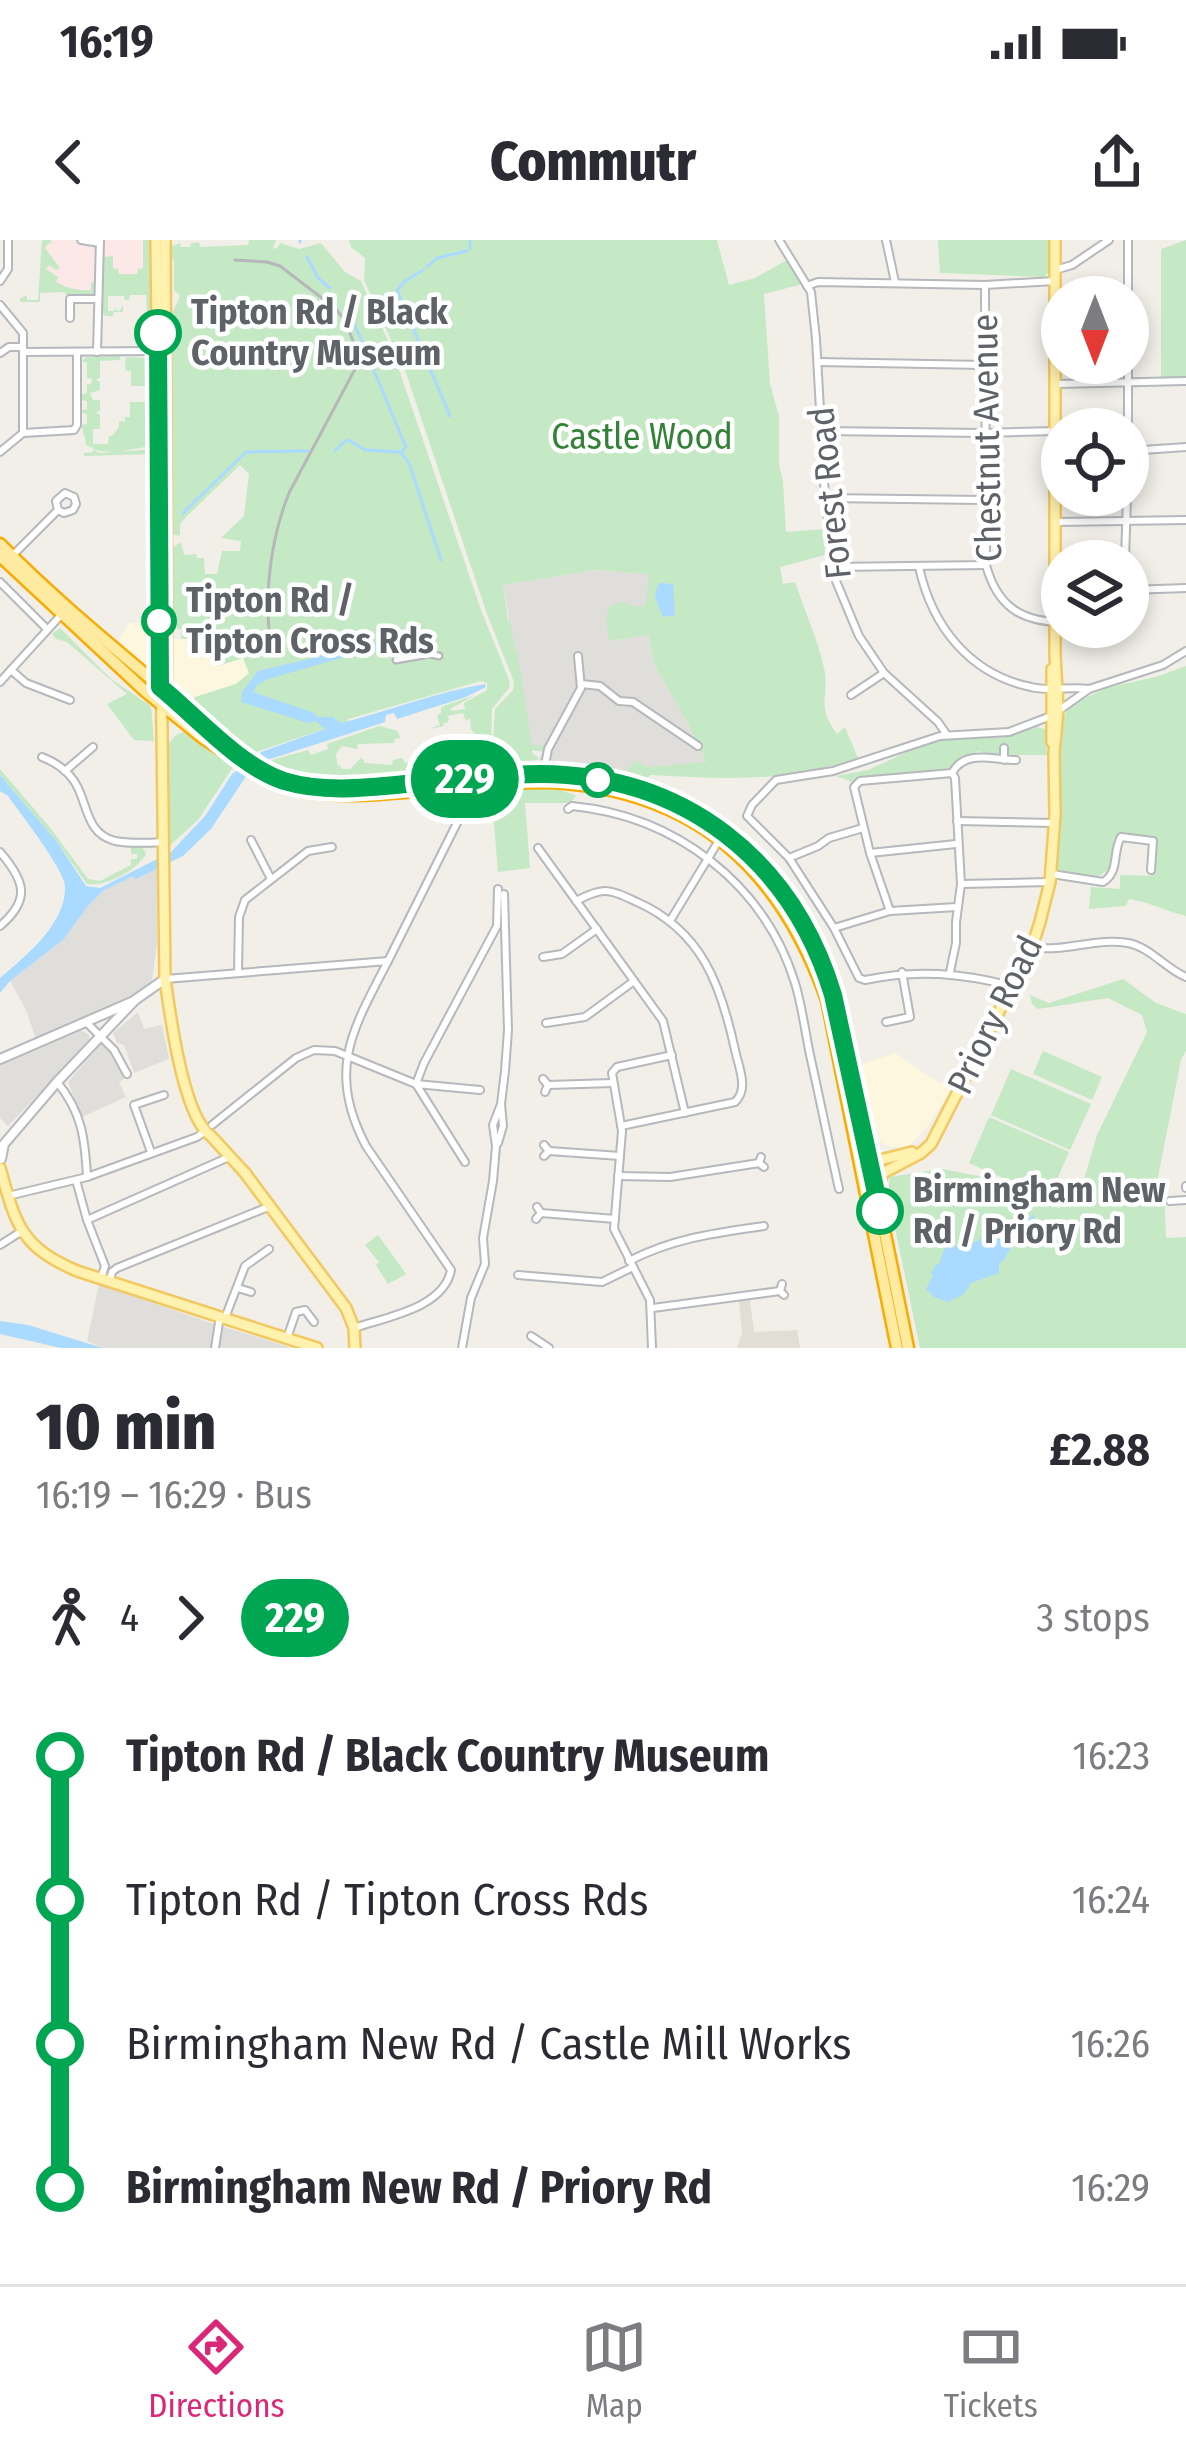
<!DOCTYPE html>
<meta charset="utf-8">
<style>
body{margin:0;font-family:"Fira Sans Condensed",sans-serif;background:#f7f7f7;color:#2b2b33;height:100vh;display:flex;flex-direction:column;font-size:45px;white-space:nowrap}
*{box-sizing:border-box;margin:0}
p{font-size:39px;color:#7c7c81}
.icon{flex:none;width:66px;height:66px;fill:none;stroke:currentColor;stroke-width:2;stroke-linecap:round;stroke-linejoin:round}
.map{position:relative;height:1108px;overflow:hidden}
.details{display:flex;flex-direction:column;background:#fff;flex:1}
.details>*{flex:none}
.badge{padding:0 24px;border-radius:39px;font-size:42px;line-height:78px}
.needle{width:78px;rotate:180deg}
.buttons{position:absolute;left:1041px;top:36px;display:grid;gap:24px}
.buttons a{display:grid;place-items:center;width:108px;height:108px;border-radius:50%;background:#fff;box-shadow:0 6px 18px #0003;font-size:60px}
.map>.badge{position:absolute;translate:-50% -50%;box-shadow:0 0 0 6px #fff}
.legs{display:flex;align-items:center;gap:18px;height:132px;padding:0 36px;font-size:39px}
.legs p{margin-inline-start:auto}
.summary{display:flex;align-items:center;justify-content:space-between;height:204px;padding:0 36px}
h1{font-size:66px;font-weight:800;line-height:90px}
ul{padding:0 36px;list-style:none}
li{display:flex;align-items:center;gap:42px;height:144px;font-size:45px}
li i{display:grid;place-items:center;width:18px;height:100%;margin:0 15px;background:currentColor}
li i::after{content:'';width:30px;height:30px;margin:-15px;border:9px solid;border-radius:50%;background:#fff}
li p{margin-inline-start:auto}
li:first-child i{background:linear-gradient(#0000 50%,currentColor 0)}
li:last-child i{background:linear-gradient(currentColor 50%,#0000 0)}
.status{display:flex;justify-content:space-between;align-items:center;height:84px;padding:0 60px;background:#fff;direction:ltr}
.status svg{height:33px;fill:currentColor}
header{display:flex;justify-content:space-between;align-items:center;height:156px;padding:0 36px;background:#fff;font-size:54px;font-weight:800}
.menu{display:flex;justify-content:space-around;align-items:center;height:168px;border-top:3px solid #e1e1e2;background:#fff;font-size:33px;color:#7c7c81}
.menu a{display:grid;justify-items:center;gap:6px}
.menu .on{color:#db2777}
.map>svg:first-child{display:block}
.commercial{fill:#fef7e0}
.industrial{fill:#e0deda}
.education{fill:#e1ded6}
.medical{fill:#fce8e6}
.green{fill:#c5e8c5}
.water{fill:#aadaff}
.lines{fill:none;stroke-linecap:round;stroke-linejoin:round}
.stream{stroke:#aadaff;stroke-width:3}
.pedestrian-casing{stroke:#b5b8bc;stroke-width:9}
.minor-casing{stroke:#b5b8bc;stroke-width:10}
.tertiary-casing{stroke:#b5b8bc;stroke-width:12}
.secondary-casing{stroke:#b6babf;stroke-width:12}
.primary-casing{stroke:#f2c960;stroke-width:14}
.trunk-casing{stroke:#f9ab00;stroke-width:15}
.pedestrian{stroke:#fff;stroke-width:4.5}
.minor{stroke:#fff;stroke-width:6}
.tertiary{stroke:#fff;stroke-width:8}
.secondary{stroke:#fff;stroke-width:8}
.primary{stroke:#fff2af;stroke-width:9}
.trunk{stroke:#feeaa1;stroke-width:10}
.tram{stroke:#b6b7b8;stroke-width:3}
.line-1-casing{stroke:#fff;stroke-width:27}
.line-1{stroke:#00a651;stroke-width:18}
.stop-1-dot{fill:#fff;stroke:#00a651;stroke-width:6}
.labels{text-anchor:middle;dominant-baseline:central;stroke-width:9;stroke-linejoin:round;paint-order:stroke}
.stop-label{font-size:36px;font-weight:bold;fill:#5f6368;stroke:#fff;text-anchor:start}
.park-label{font-size:36px;fill:#348238;stroke:#fff}
.street-label{font-size:36px;fill:#5f6368;stroke:#fff}
</style>
<div class="status"><b>16:19</b><svg viewBox="0 0 49 12"><path d="M0 12V9h3v3zM5 12V6h3v6zM10 12V3h3v9zM15 12V0h3v12zM26 1h20v11H26zM47 4h2v5h-2z"/></svg></div>
<header><svg class="icon" aria-label="back" viewBox="0 0 24 24"><path d="M15 5l-7 7 7 7"/></svg>Commutr<svg class="icon" aria-label="share" viewBox="0 0 24 24"><path d="M12 15V3M7 8l5-5 5 5M5 13v7h14v-7"/></svg></header>
<div class="map">
<svg width="1186" height="1108" viewBox="0 0 1186 1108">
<rect width="100%" height="100%" fill="#f1efe8"/>
<g class="commercial">
<path d="M130,383h25l-1,35 -5,7 -7,-2 -25,-23z"/>
<path d="M219,398l19,4 11,31 -13,11 -41,13 -12,17 -20,-15 -1,-60z"/>
<path d="M895,813l38,26 20,9 -26,39 -17,18 -12,3 -11,-2 -15,-10 -13,-71z"/>
</g>
<g class="industrial">
<path d="M595,330l55,4 -3,32 -12,1 -25,34 39,-6 5,29 35,61 17,38 -59,4 -12,-6 -8,10 -21,-1 -4,14 -70,-13 11,-19 -11,-2 -29,-165z"/>
<path d="M157,628v76l-5,36 -10,10 -24,12 -82,37 -10,-29 -16,-29 53,-41 25,-34 15,-15 31,-16 3,4z"/>
<path d="M138,772l6,17 18,-4 7,34 -35,14 -10,-28 -7,-2 -4,-10z"/>
<path d="M81,790l8,5v4l-8,11 -73,76 -8,-8v-54z"/>
<path d="M101,804l9,9 14,26 -5,3 7,15 -44,20 -14,-35z"/>
<path d="M99,1044l109,38 84,26h-189l-16,-7z"/>
</g>
<path class="education" d="M750,1060l4,32 43,-2 3,18h-63l5,-15 -3,-32z"/>
<path class="medical" d="M42,0h110v51l-112,2z"/>
<g class="green">
<path d="M42,0h9l1,5 -2,-3 -5,6 15,20 -4,2 -7,-5 -3,4 12,8 -2,5c11,6 22,9 35,8v-8l4,1 1,13 -30,-1 -1,-3 -25,1v9h-19l-2,-3 8,-4v5h11z"/>
<path d="M143,0h9v90h-11v-4l7,-2 -2,-29h-16l-1,5h-4l-1,-4h-16v15h6l2,-5v4l4,1 3,-6v7h-9l-1,4h-7l-6,-5 4,-54 9,-1v12l5,1 1,5h18l1,-5 5,-1z"/>
<path d="M249,0h27l-3,9 4,-1 3,-5 19,6 22,-6 24,29 16,9 32,71 88,258 29,72 -1,6 -17,21 -1,41 -8,8 -9,-4 8,-11 -11,-14 -1,-11 -4,3 -3,-8 -16,3 2,3 -2,4h-4l1,3 -15,3 11,-4 -3,-9 4,-3v-6l34,-12 -25,14 2,2 13,-2 -1,-6 23,-13v-7l-6,-2 -133,38v2l-98,33c-22,-13 -37,-36 -60,-50l5,-7 41,-13 13,-11 -6,-15 -25,8 -2,-4 18,-7 -6,-4 1,-6 -8,3 -2,-10 -7,1 4,9 -9,3 -4,-11 3,-2 -25,1v-10h-4v-5h-5v-76l9,-6 3,13 12,-1 1,4h7l1,16h12l5,-23h18l1,-10 -20,-3 23,-22 5,-42 -9,-9 -54,52 -6,7v12l-9,-2v-167l2,-5 -3,-1v-43l10,-22 -6,-6v-29l-3,-5 -1,-9 10,-4 1,4h9l1,-4 8,-1 1,5 48,-2z"/>
<path d="M349,0h368l12,45 26,-7 32,-18 16,24 -39,10 6,90 9,32v49l4,16 3,51 38,-3 1,26 -45,12 3,17 12,-2c9,28 23,57 29,86 6,29 -9,37 13,66l8,-7 13,31c-73,25 -132,21 -207,17l-11,7 -35,-9 1,-3 21,1 8,-11 12,7 59,-5 -17,-37 -35,-61 -5,-29 -40,6 -3,-22 3,-12 12,-6 14,6 11,-2 3,-31 -54,-4 -92,15 5,35 2,1 5,29 2,1 15,94 13,1 -1,6 -12,-2v3l7,5 -11,11 -34,3 -24,-2 -4,-8 1,-11 4,8 8,4 13,-6 3,-48 18,-19 1,-8 -27,-68 -81,-241 -42,-93 1,-22 -14,-11z"/>
<path d="M938,0h110v33l-4,4 -104,-4z"/>
<path d="M1186,0v136l-25,2v-129z"/>
<path d="M120,116v4l-20,1v16l-4,3 4,2v8l-10,3 3,7h7v11l-4,1 4,3v14h-7v15h15l1,-8 4,-1 6,-8v-6l6,1v-4l-4,-1h9v-15h16v-16h-15v-15l-6,-1 1,-13 24,1 2,82h-7v7l-27,5 34,-3v5l-68,2v-3l9,-1v-3l6,4 15,-1 -15,-1 -13,-6c0,-6 -4,-13 -4,-20l5,-1v-10l-5,-1v-3l5,-1v-8l-5,-1v-6l5,-1v-9h4l1,-5 -5,-1v-15l-5,-2 4,-4z"/>
<path d="M60,388l51,51 40,27 3,35 -20,-1 -27,-36 20,-10 -60,-52 -11,-3 -4,-5z"/>
<path d="M1186,426v250c-20,-5 -37,-14 -57,-17l-3,7 -37,3 2,-22 29,2v-14l31,1 3,-31 -31,-10 -11,32 -14,10 -40,-7 4,-146 5,-14 11,-9 29,-13 52,-12z"/>
<path d="M379,486l19,5 2,7 -5,1 -1,4 -36,1 -1,5 -15,-3 -6,8 1,10 6,5h7l12,-12 3,6 27,2 1,-5 9,-2 3,5 42,-13 1,-6 9,5 1,13c-19,12 -116,18 -141,16 -19,-2 -38,-9 -56,-15l47,-13 3,5 17,-6 -1,-5z"/>
<path d="M1036,487l9,2 2,26h-37l-4,-8 -8,9 -20,-5 -6,5 -14,4 -7,8 -22,4 -64,5 -13,5 -16,-6 32,-6 48,-22 27,-8 63,-3z"/>
<path d="M188,490l41,27 4,10 -35,53 -28,25 -1,-102 7,-8z"/>
<path d="M0,529l52,61 36,49 12,2 31,-16v-6h6v-5h-6v-8h11l4,8c-9,17 -41,33 -59,30l-30,-42 -57,-67z"/>
<path d="M552,548l24,7 -5,8h-46l5,65 -32,4 -7,-83z"/>
<path d="M1123,739l33,24 30,11v36l-5,10 -24,122 7,8 2,48 20,-1v111h-266l-32,-154 2,-17 52,-8 42,8 75,31 22,-18 16,-55 50,-103 -5,-17 -34,-17 -70,11 -6,-5 -2,-9 19,8z"/>
<path d="M1043,811l59,26 -10,23 -59,-26z"/>
<path d="M1011,829l80,35 -21,46 -79,-35z"/>
<path d="M989,877l80,35 -20,46 -80,-35z"/>
<path d="M378,995l28,39 -18,10 -12,-19 3,-3 -14,-17z"/>
</g>
<g class="water">
<path d="M660,343l13,1 2,31 -12,2c-4,-13 -13,-20 -3,-34z"/>
<path d="M424,392l4,1v6l-90,20 -70,20 -11,6 -4,7 61,21 3,4h16l8,6c48,-12 95,-31 144,-39l1,3 -20,10 -69,22 -3,-6 -8,2 -1,7 -121,39 -17,14 -36,54 -28,27 -47,23 -3,-3 -30,15 -15,15 -25,34 -53,41 -10,12v-15c25,-21 67,-55 65,-92 -1,-17 -45,-73 -57,-90l-8,-5v-16l57,67 29,44 14,2 71,-36 34,-36 27,-42 27,-17 2,-5 64,-23 -9,-8 -8,2 -67,-21 1,-10 16,-21z"/>
<path d="M985,994l18,6 5,6 -2,12 -7,6v9l-28,10 -7,11 -16,8 -14,-5 -8,-8 7,-13 -2,-3 5,-8 3,-1 6,-18c17,0 29,1 40,-12z"/>
<path d="M0,1081l28,4 75,23h-42l-61,-14z"/>
</g>
<g class="lines">
<g class="stream">
<path d="M300,0v2"/>
<path d="M470,9v-9"/>
<path d="M307,17l11,21 12,10"/>
<path d="M427,27l10,-9 30,-7"/>
<path d="M423,30l-19,12 -7,8 53,126"/>
<path d="M351,76l55,131 -5,6 8,10 32,97"/>
<path d="M335,211l9,-9 5,-2 16,10 34,2"/>
<path d="M183,273l63,-61 63,-1"/>
<path d="M1003,1000l8,-18"/>
<path d="M1005,1014l28,-38"/>
</g>
<g class="pedestrian-casing">
<path id="pedestrian" d="M396,420l34,-6 9,2"/>
</g>
<g class="minor-casing">
<g id="minor">
<path d="M81,0l19,3"/>
<path d="M779,0l32,52 5,47 9,159 11,83 23,55 25,37 54,49 9,13"/>
<path d="M886,0l9,42"/>
<path d="M1055,30l17,-5 37,-25"/>
<path d="M0,41l8,-12v-29"/>
<path d="M985,45l1,280c11,41 35,57 76,57"/>
<path d="M807,46l11,-4 167,3 70,-4"/>
<path d="M0,65l23,28v98"/>
<path d="M70,78v-19h28"/>
<path d="M1128,108v-108"/>
<path d="M23,112l135,-1"/>
<path d="M97,112l3,-112"/>
<path d="M0,113l9,-6h14"/>
<path d="M818,122l166,3"/>
<path d="M1056,144l130,-3"/>
<path d="M1128,189v-66"/>
<path d="M821,191l163,2 72,-2"/>
<path d="M1128,211l58,-4"/>
<path d="M0,212l23,-19 51,-3 3,-5v-73"/>
<path d="M825,258l158,2"/>
<path d="M1056,282l130,-2"/>
<path d="M12,316l46,-46 -2,-9 9,-8 9,4 2,7 -3,6 -9,3 -6,-3"/>
<path d="M1125,321l2,-66"/>
<path d="M834,327l152,-2"/>
<path d="M919,327c13,59 50,107 112,120 20,5 38,-1 58,2l74,-24 23,-14"/>
<path d="M0,342l47,47"/>
<path d="M1128,350l58,-2"/>
<path d="M11,430l15,13 44,17"/>
<path d="M0,442l61,-67"/>
<path d="M581,444l19,2 19,15 14,1 65,44"/>
<path d="M851,455l33,-22"/>
<path d="M1004,508v12"/>
<path d="M42,517c15,6 29,16 36,31 10,21 10,46 37,53 15,3 33,2 49,1"/>
<path d="M65,531l28,-24"/>
<path d="M952,533c13,-24 41,-13 64,-13"/>
<path d="M543,536l5,-27 33,-61 -3,-32"/>
<path d="M568,569l4,-3c103,10 192,77 223,177 7,23 10,48 15,72 10,45 19,90 29,134"/>
<path d="M957,581l97,2"/>
<path d="M251,600l20,39"/>
<path d="M538,608l125,173 22,92"/>
<path d="M0,612c24,28 32,47 0,74"/>
<path d="M870,613l86,-9"/>
<path d="M789,618l29,-12 11,-8 34,-10"/>
<path d="M1052,634l51,8c17,-10 9,-30 18,-45l32,4 -2,29"/>
<path d="M961,644l89,-2"/>
<path d="M576,661c28,-15 33,-12 61,1 65,29 84,83 98,148 4,18 14,39 0,52l-114,24"/>
<path d="M890,671l-20,-58 -16,-66 6,-6 92,-8 3,5 6,106 -5,38v21l-6,29"/>
<path d="M670,681l48,-79"/>
<path d="M834,688l56,-17 67,-4"/>
<path d="M1032,707c32,6 64,-10 96,-4 22,4 38,26 58,34"/>
<path d="M543,717l19,-3 35,-25"/>
<path d="M238,733l1,-56 6,-17 63,-49 24,-4"/>
<path d="M165,739l223,-18 82,-164 2,-9"/>
<path d="M1012,746c-51,-13 -95,-17 -147,-6l-6,-2 -25,-50 -45,-70 -42,-42 5,-11 24,-25 57,-9 107,-35 69,-4 42,-16 38,-27"/>
<path d="M86,782l28,28 13,24"/>
<path d="M886,782l24,-5 -8,-45"/>
<path d="M546,783l39,-6 49,-36"/>
<path d="M543,839l5,6 -3,7"/>
<path d="M57,842c25,30 28,57 30,95"/>
<path d="M548,845l65,-2"/>
<path d="M480,850l-64,-6 8,-21 73,-137 1,-37"/>
<path d="M212,885l84,-67 18,-8 21,1 81,33 49,78"/>
<path d="M498,903l5,-17 -2,-22"/>
<path d="M544,905l5,6 -5,5"/>
<path d="M549,911l71,5"/>
<path d="M151,912l-17,-47 30,-10"/>
<path d="M761,917l-2,6 5,4"/>
<path d="M618,936l52,1 89,-14"/>
<path d="M76,940l11,40 18,46 -4,12"/>
<path d="M1186,946v2"/>
<path d="M8,956l79,-19 110,-40 7,-5"/>
<path d="M1170,961l16,-1"/>
<path d="M541,973l74,6"/>
<path d="M536,979l5,-6 -4,-6"/>
<path d="M87,980l142,-63"/>
<path d="M0,1005l22,-14"/>
<path d="M629,1021c45,-23 86,-28 135,-35"/>
<path d="M518,1035l84,7 31,-15"/>
<path d="M110,1040l2,-8 5,-4 151,-61"/>
<path d="M782,1044l-2,7 4,4"/>
<path d="M238,1048l13,4"/>
<path d="M653,1068l127,-17"/>
<path d="M225,1078l20,-52 24,-17"/>
<path d="M354,1088c32,-11 90,-20 97,-58l-85,-124c-40,-76 -13,-117 22,-185"/>
<path d="M531,1096l18,12"/>
<path d="M287,1098l9,-26 9,-2 9,12"/>
<path d="M215,1108l5,-32"/>
<path d="M462,1108l9,-50 14,-34 -2,-26 10,-57 3,-35 -3,-21 8,-21 4,-33 3,-41 -4,-136"/>
<path d="M652,1108l-2,-48 -36,-71 8,-98 -10,-58 5,-6 55,-12"/>
</g>
</g>
<g class="tertiary-casing">
<path id="tertiary" d="M0,819l134,-58"/>
</g>
<g class="secondary-casing">
<path id="secondary" d="M1,919l3,-15 53,-62 78,-82 30,-21"/>
</g>
<g class="primary-casing">
<g id="primary">
<path d="M156,0l9,739c5,35 18,138 46,157l35,38"/>
<path d="M165,0l2,451"/>
<path d="M1052,429v73"/>
<path d="M864,924l48,-12"/>
<path d="M0,928c16,57 20,78 77,103l240,77"/>
<path d="M245,933l101,135 8,20 1,20"/>
<path d="M877,952l6,-19 38,-20 10,-9 101,-197 8,-25 10,-40 5,-67 -1,-62 4,-43 -3,-55v-415"/>
</g>
</g>
<g class="trunk-casing">
<g id="trunk">
<path d="M0,304c55,56 117,106 177,157 31,27 62,61 101,77 33,14 73,9 108,7 51,-4 103,-11 155,-10 129,0 235,71 283,190 18,44 24,96 34,142 18,80 34,161 50,241"/>
<path d="M0,316l145,135 58,47 25,16"/>
<path d="M285,547c53,15 110,5 165,1 33,-2 67,-7 101,-6 144,8 229,85 276,218l70,348"/>
</g>
</g>
<use href="#pedestrian" class="pedestrian"/>
<use href="#minor" class="minor"/>
<use href="#tertiary" class="tertiary"/>
<use href="#secondary" class="secondary"/>
<use href="#primary" class="primary"/>
<use href="#trunk" class="trunk"/>
<path class="tram" d="M235,20l32,2 13,4 55,42 9,11 12,29 -1,21 -66,124c-18,45 -25,99 -19,146"/>
</g>
<g class="lines">
<g class="line-1-casing">
<path id="line-1" d="M158,93l2,354c37,30 79,79 124,94 49,15 106,3 156,0 33,-2 67,-7 101,-7 143,1 251,85 292,221l47,216"/>
</g>
<use href="#line-1" class="line-1"/>
</g>
<g class="stop-1-dot">
<circle cx="158" cy="93" r="21"/>
<circle cx="159" cy="381" r="15"/>
<circle cx="598" cy="540" r="15"/>
<circle cx="880" cy="971" r="21"/>
</g>
<g class="labels">
<g class="stop-label">
<text x="191" y="72">Tipton Rd / Black<tspan x="191" dy="41">Country Museum</tspan></text>
<text x="186" y="360">Tipton Rd /<tspan x="186" dy="41">Tipton Cross Rds</tspan></text>
<text x="913" y="950">Birmingham New<tspan x="913" dy="41">Rd / Priory Rd</tspan></text>
</g>
<g class="park-label">
<text x="642" y="197">Castle Wood</text>
</g>
<g class="street-label">
<text transform="translate(987 198) rotate(-91)">Chestnut Avenue</text>
<text transform="translate(830 253) rotate(-96)">Forest Road</text>
<text transform="translate(995 775) rotate(-64)">Priory Road</text>
</g>
</g>
</svg>
<div class="buttons">
<a><svg class="needle" viewBox="-14 -14 28 28"><path d="M0-13l5 13h-10z" fill="#e53935"/><path d="M0 13l5-13h-10z" fill="#7c7c81"/></svg></a>
<a><svg class="icon" aria-label="locate" viewBox="0 0 24 24"><circle cx="12" cy="12" r="6"/><path d="M12 2v4M12 18v4M2 12h4M18 12h4"/></svg></a>
<a><svg class="icon" aria-label="layers" viewBox="0 0 24 24"><path d="M12 4l9 5-9 5-9-5zM3 14l9 5 9-5"/></svg></a>
</div>
<b class="badge" style="left:465px;top:539px;background:#00a651;color:#fff">229</b>
</div>
<section class="details">
<div class="summary"><div><h1>10 min</h1><p>16:19 – 16:29 · Bus</p></div><b>£2.88</b></div>
<div class="legs"><svg class="icon" aria-label="walk" viewBox="0 0 24 24"><circle cx="13" cy="4" r="2"/><path d="M13 8l-2 6 4 7M11 14l-3 7M7 12l3-4h3l4 4"/></svg>4<svg class="icon" aria-label="forward" viewBox="0 0 24 24"><path d="M9 5l7 7-7 7"/></svg><b class="badge" style="background:#00a651;color:#fff">229</b><p>3 stops</p></div>
<ul>
<li><i style="color:#00a651"></i><b>Tipton Rd / Black Country Museum</b><p>16:23</p></li>
<li><i style="color:#00a651"></i><span>Tipton Rd / Tipton Cross Rds</span><p>16:24</p></li>
<li><i style="color:#00a651"></i><span>Birmingham New Rd / Castle Mill Works</span><p>16:26</p></li>
<li><i style="color:#00a651"></i><b>Birmingham New Rd / Priory Rd</b><p>16:29</p></li>
</ul>
</section>
<nav class="menu">
<a class="on"><svg class="icon" aria-label="directions" viewBox="0 0 24 24"><path d="M12 3l9 9-9 9-9-9zM9 14v-3h6M13 9l2 2-2 2"/></svg>Directions</a>
<a><svg class="icon" aria-label="map" viewBox="0 0 24 24"><path d="M3 6l6-2 6 2 6-2v14l-6 2-6-2-6 2zM9 4v14M15 6v14"/></svg>Map</a>
<a><svg class="icon" aria-label="tickets" viewBox="0 0 24 24"><path d="M3 7h18v10H3zM15 7v10"/></svg>Tickets</a>
</nav>
